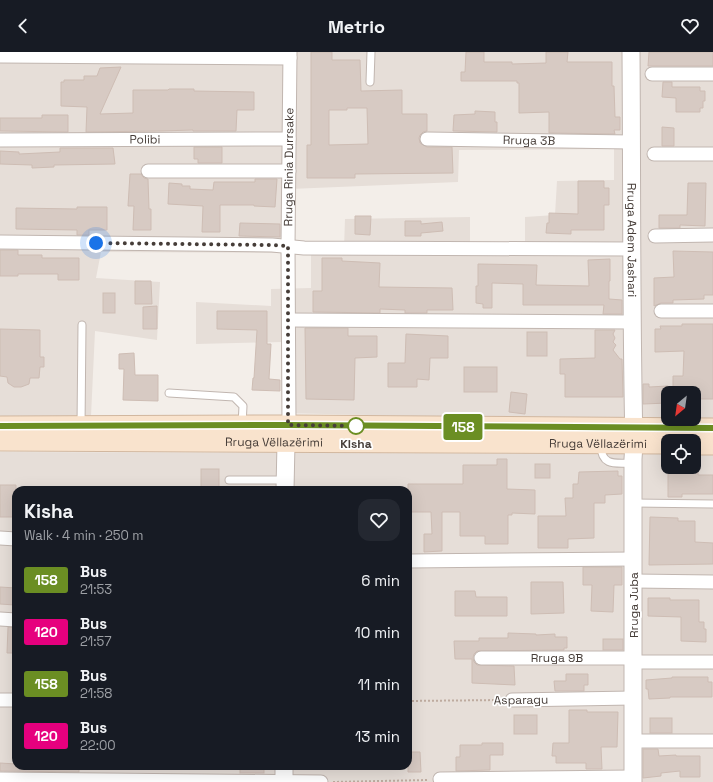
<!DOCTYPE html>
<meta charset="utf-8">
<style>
body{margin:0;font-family:"Space Grotesk",sans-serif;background:#242831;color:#f1f3f6;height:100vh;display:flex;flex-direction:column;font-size:15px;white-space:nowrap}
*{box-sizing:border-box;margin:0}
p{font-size:13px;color:#9ea1a6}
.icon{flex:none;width:22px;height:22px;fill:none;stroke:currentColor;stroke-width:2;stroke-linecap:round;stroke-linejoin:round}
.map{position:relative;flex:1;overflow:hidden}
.drawer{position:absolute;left:12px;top:434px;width:400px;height:284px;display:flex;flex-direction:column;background:#171b24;border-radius:12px;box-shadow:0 4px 16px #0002}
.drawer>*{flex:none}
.badge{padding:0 8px;border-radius:3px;font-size:14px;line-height:26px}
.needle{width:26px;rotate:209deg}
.tools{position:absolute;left:661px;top:334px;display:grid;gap:8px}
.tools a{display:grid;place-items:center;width:40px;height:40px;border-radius:8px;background:#171b24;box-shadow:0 4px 16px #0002;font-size:20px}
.you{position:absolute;width:20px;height:20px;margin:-10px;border:3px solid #fff;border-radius:50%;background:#1a73e8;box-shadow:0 0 0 6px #1a73e833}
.map>.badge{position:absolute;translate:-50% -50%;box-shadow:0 0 0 2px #fff}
.round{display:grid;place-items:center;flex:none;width:42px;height:42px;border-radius:12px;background:#242831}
.headline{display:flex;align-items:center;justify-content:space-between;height:68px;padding:0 12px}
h1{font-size:19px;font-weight:700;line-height:30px}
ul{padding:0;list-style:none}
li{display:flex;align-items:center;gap:12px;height:52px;padding:0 12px}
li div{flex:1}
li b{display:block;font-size:15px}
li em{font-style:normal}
li .badge{min-width:44px;font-weight:700;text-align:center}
header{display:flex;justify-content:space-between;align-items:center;height:52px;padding:0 12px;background:#171b24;font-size:18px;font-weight:700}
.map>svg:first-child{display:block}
.residential{fill:#e6ded8;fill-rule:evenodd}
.building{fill:#d7cac3;stroke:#cebdb4;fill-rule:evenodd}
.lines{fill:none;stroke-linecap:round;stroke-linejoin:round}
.service-casing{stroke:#c1b6b0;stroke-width:9}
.minor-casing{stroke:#c1b6b0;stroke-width:15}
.tertiary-casing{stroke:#c1b6b0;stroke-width:19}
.secondary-casing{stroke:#d1b79f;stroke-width:21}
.path{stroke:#beab9f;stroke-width:2;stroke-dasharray:2 2;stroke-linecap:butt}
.service{stroke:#fff;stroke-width:7}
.minor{stroke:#fff;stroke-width:13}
.tertiary{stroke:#fff;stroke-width:17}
.secondary{stroke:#f9e3cd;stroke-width:19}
.line-casing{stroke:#fff;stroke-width:9}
.line{stroke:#6b8e23;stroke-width:6}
.walk{stroke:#463d38;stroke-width:4;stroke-dasharray:0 7.2}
.stop-dot{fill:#fff;stroke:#6b8e23;stroke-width:2}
.labels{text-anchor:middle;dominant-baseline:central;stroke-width:3.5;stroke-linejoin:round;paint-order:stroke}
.street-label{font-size:12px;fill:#463d38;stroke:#fff}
.stop-label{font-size:12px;font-weight:bold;fill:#463d38;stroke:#fff}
</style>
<header><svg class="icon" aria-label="back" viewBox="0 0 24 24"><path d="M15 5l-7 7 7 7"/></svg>Metrio<svg class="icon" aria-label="heart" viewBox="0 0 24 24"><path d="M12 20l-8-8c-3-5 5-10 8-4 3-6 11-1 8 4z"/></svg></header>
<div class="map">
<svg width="713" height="730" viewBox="0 0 713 730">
<rect width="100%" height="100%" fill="#f3eee9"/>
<g class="residential">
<path d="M0,0h713v368l-84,1 -347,-8 -1,-71 -85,2v-42l75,4v-17l40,-1v-40h33l1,-29 125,-2v30l55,-1v-29l30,-2 2,-34 57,-1v-31l-155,1 -1,32 -168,7 1,64 -190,-1 -5,26 64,4 -3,58 -62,-9 -4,85h-91zM668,341h26v26h-26z"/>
<path d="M0,400l668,2v13h26v-13h19v328h-713zM16,438h392v276h-392z"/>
</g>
<g class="building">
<path d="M311,0h21v8h28l1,31 41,-1v24h25v17l-4,1 -3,3 -1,3 1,5 7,4h25l1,26 -98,1v4h-48v-33h4zM347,56h20l1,36 -39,1v-35h18z"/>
<path d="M466,0h18v10h28v2l34,-1v-11h22l-1,10h45v24h2l1,31h5v13h-6l1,4 -66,-1v-21l-30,1v-30h-2v-2h-56v-9h4z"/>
<path d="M649,0h64v14h-65z"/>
<path d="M121,15l-21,47 33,-1v-23h35l1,-1h25v2l60,1v18h-17l-1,21h-43v-1l-32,1 -75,1 1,-25 -26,-1v-24h3v-2h20v-4h13l3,-8z"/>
<path d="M663,30h9v5h28v4h5v10h-2v7h-3v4h-24v-14l-14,-1z"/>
<path d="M475,59l20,1v10h2v10l-44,-1 1,-16 21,-1z"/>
<path d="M42,63h26v17l-68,-1v-13h42z"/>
<path d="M662,75l12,1v18h-12z"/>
<path d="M194,95h28v16h-24v-4h-4z"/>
<path d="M60,96h53l2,16 -61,1v2l-22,1v-3l-32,-1v-13l19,1v2l41,-2z"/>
<path d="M130,122h11l3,4 4,1 1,30h2v21h-18l1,-24h-6z"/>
<path d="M255,127h22l-2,28 -21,-1v-1h-34v27h-18l1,-26 -35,-2 1,-21 13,1v2h8v3l23,1 1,-8h41z"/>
<path d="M578,129h26v7h5v17h-5v25h-33v4l-25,-1 1,-10h2v-10l29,1z"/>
<path d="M688,131h18l-1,43 -25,-1v3h-21v-13h28z"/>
<path d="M77,155h30v23h-18v5h-12v-5l-61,-1v-21l61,1z"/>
<path d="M355,164h16l-1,19 -15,-1z"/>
<path d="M405,169h16v3l21,-2 1,9 -22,2v3h-16z"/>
<path d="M240,171l40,1v13l-41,-1z"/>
<path d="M0,198h18v5h24v3h37v22h-21v-6h-40v2h-18z"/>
<path d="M673,199l40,1v43h-9v4l-31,1v3h-12l-7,3v-28l20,-1z"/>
<path d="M322,206h20v3l38,2 -1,24 73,1 1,22h-26v3h-22v-3l-25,-1v4l-67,-1v-21h9z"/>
<path d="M610,207v22h-1v18l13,1v14h-19l1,-9h-81v-21l-31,-1v25h-9v-4l-7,-1v-17h2v-22l59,1 -1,20 53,1 -1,-26z"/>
<path d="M135,229h16l1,23h-17z"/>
<rect x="103" y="241" width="12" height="20"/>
<path d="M157,254v23h-14v-22z"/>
<path d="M217,259h50v33h4l-2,35 11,1v11l-28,-1 1,-12h1l3,-48 -40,-1z"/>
<path d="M682,272h31v75h-19v-6h-21v-17h10l1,-25 -29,1v-23h6l-1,-3h22z"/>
<path d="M305,276h43v8h29v21l-22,1 -1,42 -48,-1z"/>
<path d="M0,277l40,1v27h4v10h-4l-1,11h-9l-1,6 -8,3h-7l-6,-4 -1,-6 -7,-1z"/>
<path d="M595,278h20l-2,4 2,4 -2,4 3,3 -3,5 7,9h2l1,38h-58v-23h-5v-15l35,-1z"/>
<rect x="527" y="280" width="20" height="24"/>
<path d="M406,282l42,2v22h-18l-1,22 -12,-1v8h-29v-24h17z"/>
<path d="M134,301l1,22h23v26l-35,-1 1,-31h-5v-15z"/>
<rect x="464" y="315" width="33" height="25"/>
<path d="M643,332h6v3l19,-1v17l-25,1z"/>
<path d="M511,340l16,2 -2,20 -16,-2z"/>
<path d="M497,407h10v30l28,1v24l-23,-1v2h-4v29h-23v-8h-25v-24h-18v39l-18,1v-18h8l-1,-22h-23v-28h55v-19h34z"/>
<rect x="535" y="412" width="15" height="14"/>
<path d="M684,415h14v8h15v19h-31v3h-14v-26l4,1v-4z"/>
<rect x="201" y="417" width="18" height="21"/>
<path d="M618,419v5h4v18l-17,1v8h-11v35l-26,1v9h-30v-32h28l-1,-18h8v-14h5l1,-12z"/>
<path d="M0,433h16v16h-2v16h-14z"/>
<path d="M650,465l28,1v3h17v21l18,1v21l-64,1z"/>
<path d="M583,515h39v18h-8l-1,27 -22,-1 1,-26h-9z"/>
<path d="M531,530h32l1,31 -33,1z"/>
<path d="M0,535l16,1 -1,17 -15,-1z"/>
<path d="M455,539h20l1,6h31v19h-52z"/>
<path d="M648,546h22v2h29v22h5v7h2v13l-25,-1v-24l-33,-1z"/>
<path d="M8,575l8,1v25h-9z"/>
<path d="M508,581l28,1v1l19,-1v3h12v11h-3v2l-87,1 -3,3 -1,4 1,4 3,3 37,1 1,19 -43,-2v-24h-17l-1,-18h25v-3h29z"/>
<rect x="603" y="587" width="20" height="11"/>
<path d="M566,622h22v11h-4v6h-29l-1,-10h12z"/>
<path d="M672,625h36v5h4v15h-42v1l-21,1 -1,-10h-2v-9l26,-2z"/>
<path d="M569,658h18v2h31l-1,35h-16l1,22h-16v-6h-30v-7h-4l1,-13h16z"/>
<rect x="514" y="663" width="23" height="19"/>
<rect x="650" y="666" width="22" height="15"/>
<path d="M482,691h21v12h-13v15l-34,1v-14h4v-12h22z"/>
<path d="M643,697h15l1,7 17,-1v1h24v21h-20v-6l-19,2v3l-18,2z"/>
<path d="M408,700h12l1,20h-13z"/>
<path d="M0,711l16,1v2h63v6l-79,-1z"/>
<rect x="240" y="714" width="24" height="7"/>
</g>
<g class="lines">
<g class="service-casing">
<g id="service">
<path d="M370,30l1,-30"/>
<path d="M169,341l65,4 9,9 -1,19"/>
<path d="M81,374l1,-101"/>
<path d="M601,393c0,22 15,18 32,18"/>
<path d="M229,428h56"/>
<path d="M634,451l79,1"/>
</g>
</g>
<g class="minor-casing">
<g id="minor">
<path d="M0,4l290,2"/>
<path d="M652,22h61"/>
<path id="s1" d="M427,87l204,3"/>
<path id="s2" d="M0,88l289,-1"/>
<path d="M654,102h59"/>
<path d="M148,119h141"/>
<path d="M655,184l58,-1"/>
<path d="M0,190l272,3 32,3 327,1"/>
<path d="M661,259h52"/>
<path d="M289,268l343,2"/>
<path id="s3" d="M289,373l-1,-179 2,-194"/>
<path d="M0,486l16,1"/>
<path d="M408,509l226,-2"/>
<path d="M634,529l79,1"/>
<path d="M0,567l16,1"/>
<path id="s4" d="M481,606h152"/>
<path d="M633,610h80"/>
<path d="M0,648h16"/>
<path d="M512,648l121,-2"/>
<path d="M633,689h80"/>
<path d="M0,727l321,3"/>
<path d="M440,727l193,-2"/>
</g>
</g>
<g class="tertiary-casing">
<g id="tertiary">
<path id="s5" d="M631,0c1,131 0,261 3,392l-1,15v323"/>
<path d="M285,438l1,-47"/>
<path d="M284,730v-16"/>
</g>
</g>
<g class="secondary-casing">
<g id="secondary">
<path d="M0,374l289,-1 424,3"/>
<path id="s6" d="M0,389l668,3"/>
<path d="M694,393h19"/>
</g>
</g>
<g class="path">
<path d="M408,649l93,-1"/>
<path d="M333,730l95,-2"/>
</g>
<use href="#service" class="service"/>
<use href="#minor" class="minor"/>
<use href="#tertiary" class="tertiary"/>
<use href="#secondary" class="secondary"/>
</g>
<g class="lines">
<g class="line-casing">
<path id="line" d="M0,374l288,-1 425,3"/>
</g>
<use href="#line" class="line"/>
<path class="walk" d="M96,191l176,2 16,1v179l68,1"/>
</g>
<circle class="stop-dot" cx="356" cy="374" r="8"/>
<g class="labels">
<g class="street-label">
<text stroke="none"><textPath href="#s2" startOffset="145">Polibi</textPath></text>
<text stroke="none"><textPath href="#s1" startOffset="102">Rruga 3B</textPath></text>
<text stroke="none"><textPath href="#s3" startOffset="258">Rruga Rinia Durrsake</textPath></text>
<text stroke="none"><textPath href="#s5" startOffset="188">Rruga Adem Jashari</textPath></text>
<text stroke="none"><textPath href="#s6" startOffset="274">Rruga Vëllazërimi</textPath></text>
<text stroke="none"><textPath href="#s6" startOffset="598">Rruga Vëllazërimi</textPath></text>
<text transform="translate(634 553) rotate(-90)">Rruga Juba</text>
<text stroke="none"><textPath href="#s4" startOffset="76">Rruga 9B</textPath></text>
<text transform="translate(521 648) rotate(-1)">Asparagu</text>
</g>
<g class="stop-label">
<text x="356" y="392">Kisha</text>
</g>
</g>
</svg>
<div class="tools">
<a><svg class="needle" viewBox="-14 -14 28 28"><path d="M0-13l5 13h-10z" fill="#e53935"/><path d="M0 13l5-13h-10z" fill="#9ea1a6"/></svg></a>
<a><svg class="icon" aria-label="locate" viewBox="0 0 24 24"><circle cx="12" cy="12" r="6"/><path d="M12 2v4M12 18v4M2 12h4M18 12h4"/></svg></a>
</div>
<div class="you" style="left:96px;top:191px"></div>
<b class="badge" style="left:463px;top:375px;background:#6b8e23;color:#fff">158</b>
<section class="drawer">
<div class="headline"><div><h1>Kisha</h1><p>Walk · 4 min · 250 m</p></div><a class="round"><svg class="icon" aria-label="heart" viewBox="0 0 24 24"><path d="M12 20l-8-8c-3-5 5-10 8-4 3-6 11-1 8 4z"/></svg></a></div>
<ul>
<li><span class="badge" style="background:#6b8e23;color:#fff">158</span><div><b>Bus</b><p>21:53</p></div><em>6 min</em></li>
<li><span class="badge" style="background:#e6007e;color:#fff">120</span><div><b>Bus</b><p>21:57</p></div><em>10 min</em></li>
<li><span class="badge" style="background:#6b8e23;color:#fff">158</span><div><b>Bus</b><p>21:58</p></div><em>11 min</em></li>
<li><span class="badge" style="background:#e6007e;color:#fff">120</span><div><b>Bus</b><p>22:00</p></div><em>13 min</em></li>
</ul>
</section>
</div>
